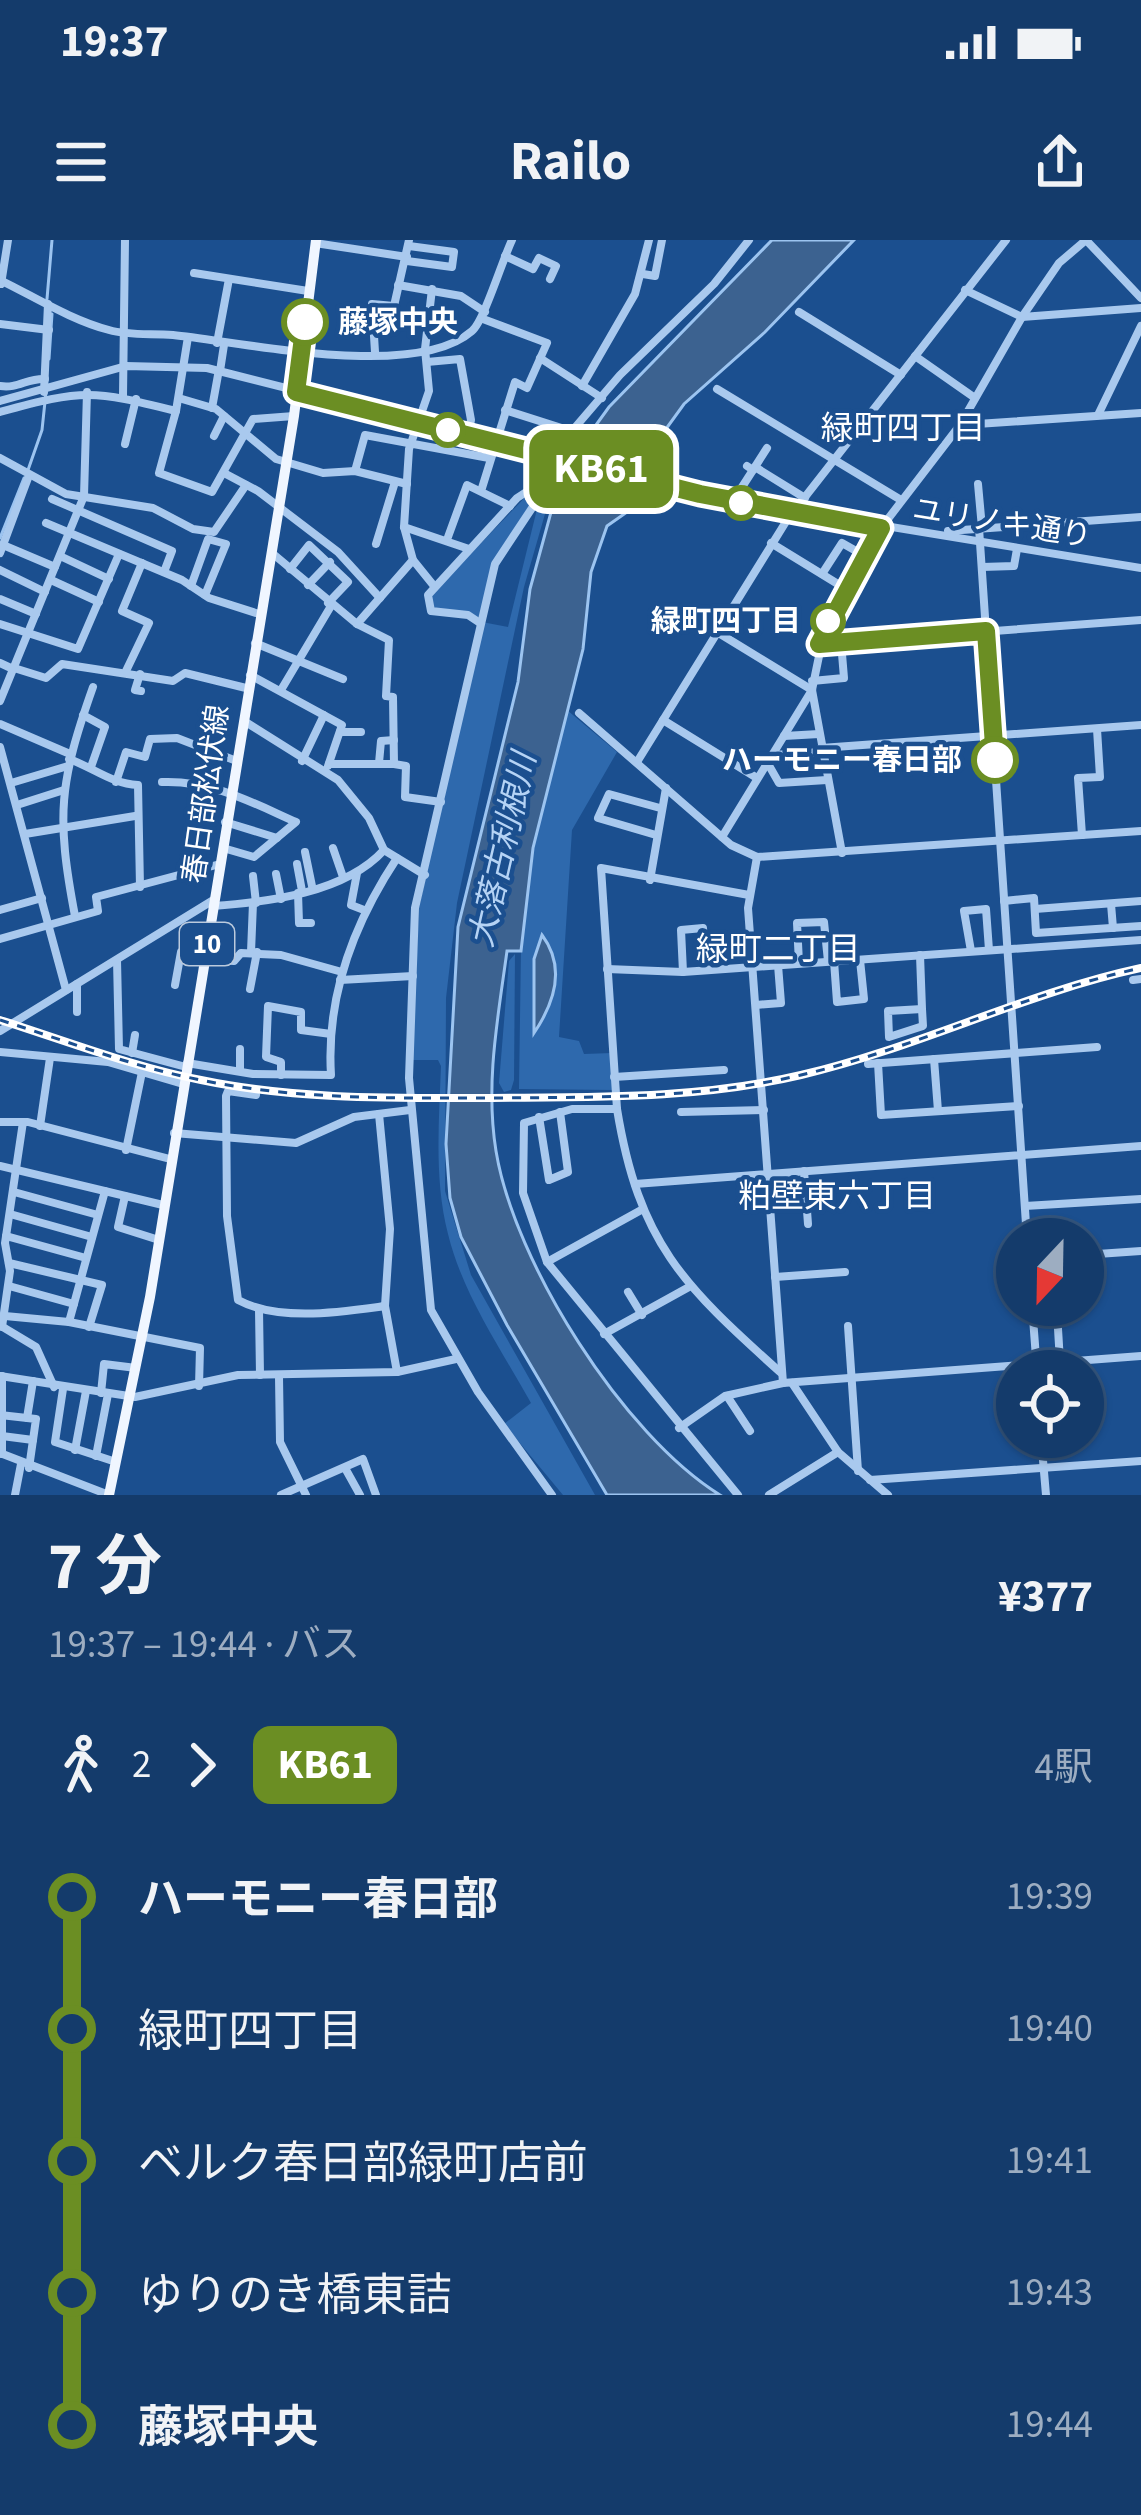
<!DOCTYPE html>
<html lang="ja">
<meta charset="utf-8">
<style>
body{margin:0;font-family:"Source Sans 3","Noto Sans JP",sans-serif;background:#214673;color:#f1f3f6;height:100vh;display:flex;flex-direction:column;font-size:45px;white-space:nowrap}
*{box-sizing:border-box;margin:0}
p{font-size:39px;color:#9dadc1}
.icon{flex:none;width:66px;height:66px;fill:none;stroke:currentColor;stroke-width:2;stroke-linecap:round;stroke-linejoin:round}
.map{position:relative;height:1255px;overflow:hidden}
.details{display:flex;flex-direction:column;background:#143b6b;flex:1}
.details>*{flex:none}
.badge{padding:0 24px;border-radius:18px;font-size:42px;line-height:78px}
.needle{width:78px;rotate:202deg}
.buttons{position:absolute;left:996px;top:978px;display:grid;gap:24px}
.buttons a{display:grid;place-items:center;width:108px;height:108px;border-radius:50%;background:#143b6b;box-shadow:0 3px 9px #0004,0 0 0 3px #33557e;font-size:60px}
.map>.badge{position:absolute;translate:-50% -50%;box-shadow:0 0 0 6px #fff}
.legs{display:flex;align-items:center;gap:18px;height:132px;padding:0 48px;font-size:39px}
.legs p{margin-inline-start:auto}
.headline{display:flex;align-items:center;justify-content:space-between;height:204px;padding:0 48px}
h1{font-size:66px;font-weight:700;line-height:90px}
ul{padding:0 48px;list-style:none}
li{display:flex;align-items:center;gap:42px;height:132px;font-size:45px}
li i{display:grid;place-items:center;width:18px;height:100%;margin:0 15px;background:currentColor}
li i::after{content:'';width:30px;height:30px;margin:-15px;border:9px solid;border-radius:50%;background:#143b6b}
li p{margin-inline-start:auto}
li:first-child i{background:linear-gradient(#0000 50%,currentColor 0)}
li:last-child i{background:linear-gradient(currentColor 50%,#0000 0)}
.status{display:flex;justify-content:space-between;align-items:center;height:84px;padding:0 60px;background:#143b6b;direction:ltr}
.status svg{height:33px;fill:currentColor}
header{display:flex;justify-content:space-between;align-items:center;height:156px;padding:0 48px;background:#143b6b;font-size:54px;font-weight:700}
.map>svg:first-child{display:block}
.green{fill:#2e69ad}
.water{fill:#3c6290;stroke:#9cc4f0;stroke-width:3}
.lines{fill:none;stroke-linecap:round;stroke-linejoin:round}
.stream{stroke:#9cc4f0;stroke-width:3}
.minor{stroke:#a9c9ee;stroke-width:8}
.major{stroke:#f0f6ff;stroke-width:10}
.rail-casing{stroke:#fff;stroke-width:8}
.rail{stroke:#1b4f8f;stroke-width:3;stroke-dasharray:9;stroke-linecap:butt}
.line-1-casing{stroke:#fff;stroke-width:27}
.line-1{stroke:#6b8e23;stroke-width:18}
.stop-1-dot{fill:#fff;stroke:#6b8e23;stroke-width:6}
.labels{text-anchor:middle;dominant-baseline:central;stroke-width:9;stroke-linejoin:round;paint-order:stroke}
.shield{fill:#1b4f8f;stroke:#bbcadd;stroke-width:3}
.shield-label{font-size:27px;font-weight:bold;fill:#fff}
.stop-label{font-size:30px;font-weight:bold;fill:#fff;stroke:#1b4f8f;text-anchor:end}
.street-label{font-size:30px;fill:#fff;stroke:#1b4f8f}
.neighbourhood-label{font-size:33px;fill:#fff;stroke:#1b4f8f}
.water-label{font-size:33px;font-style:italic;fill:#b5d3f5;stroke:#1b4f8f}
</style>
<div class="status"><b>19:37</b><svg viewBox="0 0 49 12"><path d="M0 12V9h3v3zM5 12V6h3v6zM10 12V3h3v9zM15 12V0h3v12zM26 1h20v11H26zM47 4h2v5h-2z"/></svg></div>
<header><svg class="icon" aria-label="menu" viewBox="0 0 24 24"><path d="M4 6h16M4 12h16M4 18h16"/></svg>Railo<svg class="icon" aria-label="share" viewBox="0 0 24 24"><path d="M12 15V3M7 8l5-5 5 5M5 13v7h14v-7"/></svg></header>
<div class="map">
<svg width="1141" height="1255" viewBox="0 0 1141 1255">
<rect width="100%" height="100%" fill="#1b4f8f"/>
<g class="green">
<path d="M535,247l14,13 -25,87 -67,316 -11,95 -1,193 26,84 124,220h-32l-59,-71 27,-21c-30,-54 -68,-108 -83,-169 -14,-54 -9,-113 -7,-168l-3,-6h-26l7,-152 61,-278 2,-8 26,5 31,-126 -35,43 -25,75 -44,-8 -5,-15z"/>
<path d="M567,470l50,42 -45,78 -13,207 20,4 5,13 28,-1 2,37 -95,-1 2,-141 12,-100z"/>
<path d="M515,714l-1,126 -3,10 -7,2 -5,-9 10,-122z"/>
</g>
<g class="water">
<path d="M772,0h82l-89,92 -81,72 -21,29 1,33 -27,39 -30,21 -16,46 -8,77 -50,199 -12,103h-14c-9,66 -22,133 -11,200 18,111 127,284 224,344h-113l-100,-170 -46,-88 -11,-39 -4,-54 12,-217 60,-245 12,-93 32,-117 47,-65z"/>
<path d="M542,695c24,32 13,67 -8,98v-74z"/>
</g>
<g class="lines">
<g class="stream">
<path d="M47,59l5,-59"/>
<path d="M49,119l3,-45"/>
<path d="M28,230l14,-40 4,-38"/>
<path d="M0,298l24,-60"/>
</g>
<g class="minor">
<path d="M1086,0l55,58"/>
<path d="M315,3l92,14"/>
<path d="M505,16l28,13 6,-11 17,8 -6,13"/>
<path d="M407,21l45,6 2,-15 -45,-6"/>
<path d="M194,33l114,18"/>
<path d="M643,34l12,2 7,-36"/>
<path d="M0,40c35,17 71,40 109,50 21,6 43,3 64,5 70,7 242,46 299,-4 12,-10 30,-70 40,-91"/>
<path d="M1,44l7,-44"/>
<path d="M398,45l63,11 24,16"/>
<path d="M432,49l-7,60 4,42 -20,58 -5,78 9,33 21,26"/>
<path d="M965,50l57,27 119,-9"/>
<path d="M799,72l102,63"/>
<path d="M0,84l49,6"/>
<path d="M217,103l12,-64"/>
<path d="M375,112l-3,-48 22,2 15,-66"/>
<path d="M915,116l60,42"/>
<path d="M540,118l62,40"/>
<path d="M427,122l33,-3 11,61 -3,15"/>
<path d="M220,131l4,-26"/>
<path d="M0,146c18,3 27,-8 45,-7"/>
<path d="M582,146l53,-92 14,-54"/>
<path d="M717,149l184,111"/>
<path d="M44,152l4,-88"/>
<path d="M123,156l2,-156"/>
<path d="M182,159l34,10 60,50 47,14 32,-2 52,13"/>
<path d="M0,161l126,-35 81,2 526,133 408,67"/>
<path d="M212,168l6,-33"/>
<path d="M505,170l66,21"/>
<path d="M176,171l-17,62 53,19 41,-73 41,-3"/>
<path d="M0,172c84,-23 92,-22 176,-1l12,-74"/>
<path d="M1098,175l43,-89"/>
<path d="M962,185l179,-12"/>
<path d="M214,196l10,-20"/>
<path d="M125,204l11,-45"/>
<path d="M0,218l66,36 87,14 40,21 21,3 32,-47"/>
<path d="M747,226l6,4 14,-22"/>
<path d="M755,227l50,31"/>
<path d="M355,231l10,-36 124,23"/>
<path d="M224,233l34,18 80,61 42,46"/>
<path d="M978,244l4,44"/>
<path d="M482,248l33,-106 12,6 20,-45 -64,-24"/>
<path d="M52,259l120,52 -8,21"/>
<path d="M733,261l20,-31"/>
<path d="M46,283l136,57 27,18 50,16"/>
<path d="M404,287l65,22"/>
<path d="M979,288l48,711"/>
<path d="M948,291l193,-14"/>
<path d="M448,297l19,-52 43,21"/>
<path d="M771,303l75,46"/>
<path d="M376,304l19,-62"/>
<path d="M3,305l52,22"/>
<path d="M0,313l28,-75"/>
<path d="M272,313l85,71"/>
<path d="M60,316l49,23"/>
<path d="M982,327l32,-1 3,-17"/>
<path d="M290,329l19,-24 39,37 -20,21"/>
<path d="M0,330l45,22"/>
<path d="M822,334l20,-31 23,13"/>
<path d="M51,340l48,22"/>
<path d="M308,345l22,-23"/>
<path d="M191,346l17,-47 18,5 -21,51"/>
<path d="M0,359l36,15"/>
<path d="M480,383l-12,-8 -37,-4 -3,-16 89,-97 26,-17"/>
<path d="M0,384l78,25 41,-95"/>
<path d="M717,392l95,58 -90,147"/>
<path d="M255,403l88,36"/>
<path d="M819,404l322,-24"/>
<path d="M0,423l13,6"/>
<path d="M14,428l32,10 16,-14 111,17 12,-8 61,15"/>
<path d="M126,431l23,-48 -27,-12 20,-48"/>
<path d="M140,434l-5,16 6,1"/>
<path d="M250,435l92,50 -14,41"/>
<path d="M812,441l32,-3 -3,-36"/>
<path d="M281,450l50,-84"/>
<path d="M0,461l84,-205 3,-104"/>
<path d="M579,473l152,132 26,12 384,-26"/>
<path d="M83,475l22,12 -14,40"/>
<path d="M663,480l94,58"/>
<path d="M244,481l94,59 31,38 15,32 41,25"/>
<path d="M0,484l70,30"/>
<path d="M340,492h21"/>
<path d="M784,496l35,-2"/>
<path d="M0,507l66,243"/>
<path d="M821,508l320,-23"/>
<path d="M773,515l49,-3"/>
<path d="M69,519c25,9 43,25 69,26l2,102"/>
<path d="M302,521l22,-46"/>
<path d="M637,522l150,-242 219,-280"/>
<path d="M767,522l12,21 48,-3"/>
<path d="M379,523l2,-22 13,-1"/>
<path d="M329,524h65l-1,-67 -7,-1 3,-56 -32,-16 56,-64"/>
<path d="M394,524l12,2 -1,31 36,5"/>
<path d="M116,542l10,-30 19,5 5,-18 27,-1 57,22"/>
<path d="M162,542c49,-2 89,20 134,40l-42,35 -31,-9"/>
<path d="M11,543l57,-17"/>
<path d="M17,565l47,-15"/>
<path d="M225,582l52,16"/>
<path d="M25,594l110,-18"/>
<path d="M656,595l-58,-17 11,-24 51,14"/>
<path d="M1082,595l-4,-57 22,-1 -3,-48"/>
<path d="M333,608l10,29"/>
<path d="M305,612l7,34"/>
<path d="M842,613l-30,-163 13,-63 56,-99 79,-103 62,-108 37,-54 27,-23"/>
<path d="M757,617l-9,51 35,475"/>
<path d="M297,624l5,27"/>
<path d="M357,633l-6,32 13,5"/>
<path d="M276,634l5,25"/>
<path d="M253,636l3,27"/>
<path d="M650,640l16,-92"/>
<path d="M298,653l1,30h12"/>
<path d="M1004,661l30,-3 2,35 105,-7"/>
<path d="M1111,664l2,24"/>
<path d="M213,666c55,-4 132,-13 171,-56"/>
<path d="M1035,669l106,-8"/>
<path d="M0,670l42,-12"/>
<path d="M75,676c-19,-100 -16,-133 18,-229"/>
<path d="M0,699l98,-28 -2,-14 124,-33"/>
<path d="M971,711l-7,-40 22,-2 3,41"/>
<path d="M251,712l2,-49"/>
<path d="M920,715l2,54 -34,2 1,26 34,-11 -1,-17"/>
<path d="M204,719l30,2 7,-8 40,2 61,17"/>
<path d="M117,720l2,89 67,18"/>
<path d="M834,721l3,41 27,-3 -4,-39"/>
<path d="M799,723l-2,-40 27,-1 4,39"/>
<path d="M607,729l76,3 458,-32"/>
<path d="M683,732l-2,-42 22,-2 3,42"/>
<path d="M340,740l73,-4"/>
<path d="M1133,740l8,-1"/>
<path d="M77,744v28"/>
<path d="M175,745l6,-33 24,3"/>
<path d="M250,749l7,-37"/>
<path d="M756,765l25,-2 -3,-38"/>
<path d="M0,791l215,-132"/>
<path d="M0,812l108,10 75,22"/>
<path d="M132,813l3,-18"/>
<path d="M934,819l4,52"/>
<path d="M187,823l66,11 78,1c-5,-79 23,-152 66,-217"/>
<path d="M878,823l3,52 138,-9"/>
<path d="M868,824l229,-17"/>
<path d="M240,831v-22"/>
<path d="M281,835v-13l-15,-5 2,-51 33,6v18l30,4"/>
<path d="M614,837l110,-7"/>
<path d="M256,855l-28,-4 -2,5 1,120 11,84c41,22 103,12 147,6"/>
<path d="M617,869l-16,-241 148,27"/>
<path d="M681,872l83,-2"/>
<path d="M379,874l11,115 -5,77 12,66"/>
<path d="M539,877l10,63 19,-8 -8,-60"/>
<path d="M0,882h28l142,37"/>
<path d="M40,886l10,-68"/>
<path d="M174,893l122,10 58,-26 56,-7"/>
<path d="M126,910l16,-78"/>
<path d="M0,926l163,39"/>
<path d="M804,931l4,53"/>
<path d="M635,944l506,-38"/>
<path d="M14,952l84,23"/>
<path d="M125,956l-7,31 41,13"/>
<path d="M1025,966l116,-7"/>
<path d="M10,974l82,23"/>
<path d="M6,996l80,22"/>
<path d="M1083,1015l58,-4"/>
<path d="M547,1022l96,-53"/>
<path d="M9,1023l93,22 -13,42"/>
<path d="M775,1037l70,-5"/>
<path d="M9,1046l65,18"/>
<path d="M628,1052l14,23"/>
<path d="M1032,1065l5,66"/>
<path d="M259,1070l1,65"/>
<path d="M1032,1074l25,-2 3,50"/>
<path d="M5,1076l64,6 131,26 -1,38"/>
<path d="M69,1082l36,-131"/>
<path d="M1,1086l35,21 18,40"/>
<path d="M848,1086l10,145"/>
<path d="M2,1087l8,-56 -5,-28 18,-121"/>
<path d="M604,1094l85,-47"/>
<path d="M0,1136l135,21 103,-22 159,-3 59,-13"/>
<path d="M2,1136v78"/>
<path d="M279,1137l1,65 26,53"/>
<path d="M792,1143l46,69 50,43"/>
<path d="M63,1149l-8,53 61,20"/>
<path d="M101,1153l3,-29 32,4"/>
<path d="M727,1156l23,35"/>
<path d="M0,1175l36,4 -7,49"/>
<path d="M27,1178l6,-37"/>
<path d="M679,1188l46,-32 58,-13 358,-27"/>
<path d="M2,1196l31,4"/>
<path d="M1041,1197l5,58"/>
<path d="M75,1210l11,-59"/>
<path d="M0,1213l109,42"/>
<path d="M96,1216l12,-62"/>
<path d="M345,1228l15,27"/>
<path d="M870,1240l271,-19"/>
<path d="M15,1255l6,-31"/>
<path d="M281,1255l82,-36 13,36"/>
<path d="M552,1255l-74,-103 -47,-82 -22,-232 6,-170 80,-344 45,-68 20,-51 60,-70 94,-91 35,-44"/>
<path d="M738,1255l-191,-233 -24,-69 1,-70 48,-14h45c22,134 66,176 163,263"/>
<path d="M769,1255l69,-43"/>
</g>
<path class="major" d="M109,1255l41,-198 144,-881 22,-176"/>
<g class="rail-casing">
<path id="rail" d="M0,780c67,21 133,47 201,60 96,20 194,18 291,18 105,-1 207,1 309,-23 116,-27 224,-82 340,-107"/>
</g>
<use href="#rail" class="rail"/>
</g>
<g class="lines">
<g class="line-1-casing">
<path id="line-1" d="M305,82l-9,70 404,102 181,34 -62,116 167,-13 9,129"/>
</g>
<use href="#line-1" class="line-1"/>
</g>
<g class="stop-1-dot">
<circle cx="305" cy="82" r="21"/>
<circle cx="448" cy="190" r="15"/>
<circle cx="741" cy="263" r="15"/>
<circle cx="828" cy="381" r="15"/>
<circle cx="995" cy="520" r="21"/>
</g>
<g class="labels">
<rect class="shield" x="180" y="683" width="54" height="42" rx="9"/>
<g class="shield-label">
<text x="207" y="704">10</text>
</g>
<g class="stop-label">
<text x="338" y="82" text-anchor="start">藤塚中央</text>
<text x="801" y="381">緑町四丁目</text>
<text x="962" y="520">ハーモニー春日部</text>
</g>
<g class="street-label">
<text transform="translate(1002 283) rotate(9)">ユリノキ通り</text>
<text transform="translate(206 554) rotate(-82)">春日部松伏線</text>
</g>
<g class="neighbourhood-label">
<text x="903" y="188">緑町四丁目</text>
<text x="778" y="709">緑町二丁目</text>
<text x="837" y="956">粕壁東六丁目</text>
</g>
<g class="water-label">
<text transform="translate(503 610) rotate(-77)">大落古利根川</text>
</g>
</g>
</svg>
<div class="buttons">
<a><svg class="needle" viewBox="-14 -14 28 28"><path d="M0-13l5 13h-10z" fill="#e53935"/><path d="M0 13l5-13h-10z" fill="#9dadc1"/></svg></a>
<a><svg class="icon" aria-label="locate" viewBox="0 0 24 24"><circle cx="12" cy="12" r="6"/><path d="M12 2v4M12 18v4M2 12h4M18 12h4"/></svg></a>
</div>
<b class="badge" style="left:601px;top:229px;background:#6b8e23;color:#fff">KB61</b>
</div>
<section class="details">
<div class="headline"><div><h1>7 分</h1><p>19:37 – 19:44 · バス</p></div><b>¥377</b></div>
<div class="legs"><svg class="icon" aria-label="walk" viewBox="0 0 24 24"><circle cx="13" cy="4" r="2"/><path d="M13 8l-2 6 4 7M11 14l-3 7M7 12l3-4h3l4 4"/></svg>2<svg class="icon" aria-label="forward" viewBox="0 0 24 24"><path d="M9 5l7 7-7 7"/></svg><b class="badge" style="background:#6b8e23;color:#fff">KB61</b><p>4駅</p></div>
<ul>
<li><i style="color:#6b8e23"></i><b>ハーモニー春日部</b><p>19:39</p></li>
<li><i style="color:#6b8e23"></i><span>緑町四丁目</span><p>19:40</p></li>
<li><i style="color:#6b8e23"></i><span>ベルク春日部緑町店前</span><p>19:41</p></li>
<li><i style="color:#6b8e23"></i><span>ゆりのき橋東詰</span><p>19:43</p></li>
<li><i style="color:#6b8e23"></i><b>藤塚中央</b><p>19:44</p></li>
</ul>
</section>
